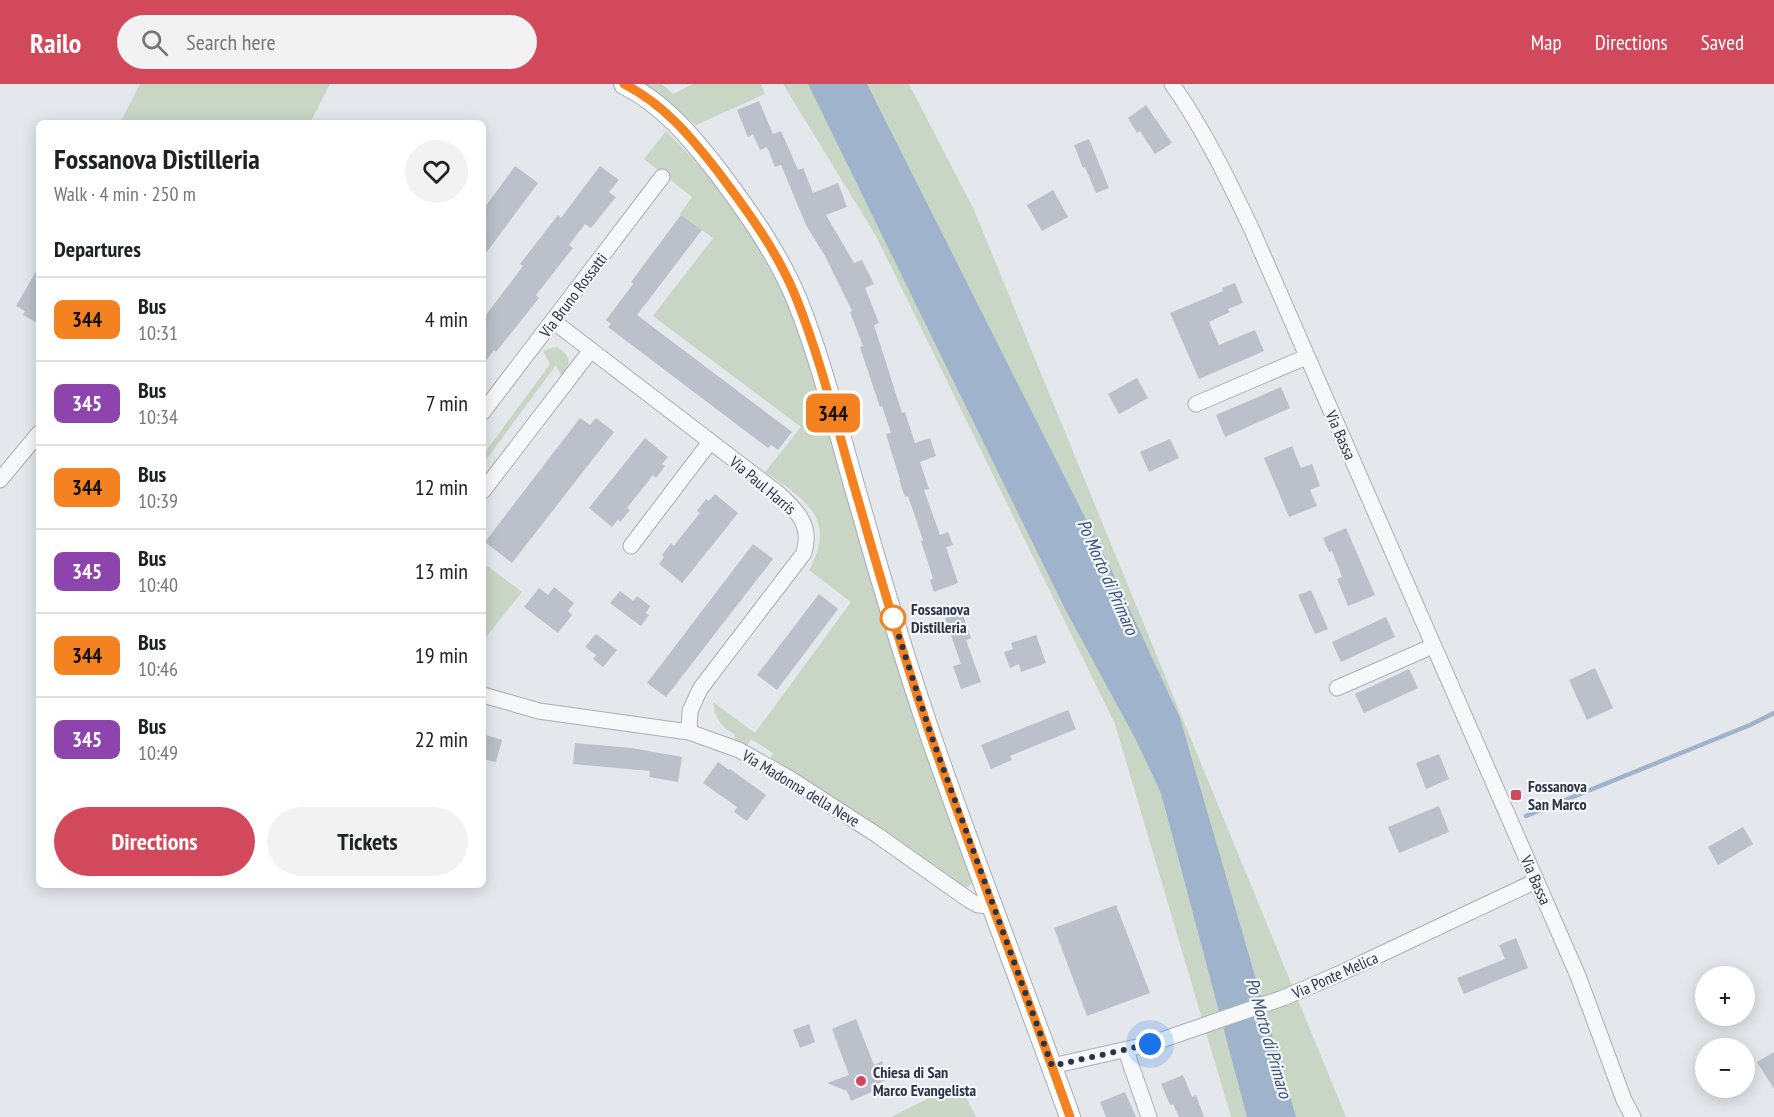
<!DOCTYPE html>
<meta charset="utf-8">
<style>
body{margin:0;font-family:"PT Sans Narrow",sans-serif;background:#f2f2f2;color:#202124;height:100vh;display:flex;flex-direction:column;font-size:22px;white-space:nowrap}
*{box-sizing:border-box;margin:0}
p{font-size:20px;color:#757577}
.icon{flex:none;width:33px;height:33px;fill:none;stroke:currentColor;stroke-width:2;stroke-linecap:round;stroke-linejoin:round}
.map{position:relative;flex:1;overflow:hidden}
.drawer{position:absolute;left:36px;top:36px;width:450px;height:768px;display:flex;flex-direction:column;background:#fff;border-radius:9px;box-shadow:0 3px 15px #0003}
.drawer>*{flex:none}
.badge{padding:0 12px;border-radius:9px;font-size:21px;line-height:39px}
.fabs{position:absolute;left:1695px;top:882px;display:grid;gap:12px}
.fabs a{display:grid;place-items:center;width:60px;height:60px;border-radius:50%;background:#fff;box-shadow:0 3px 15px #0003;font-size:30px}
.you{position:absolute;width:30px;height:30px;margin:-15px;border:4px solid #fff;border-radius:50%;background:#1a73e8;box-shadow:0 0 0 9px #1a73e833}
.map>.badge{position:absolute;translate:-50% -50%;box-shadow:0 0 0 3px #fff}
h2{padding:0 18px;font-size:22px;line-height:54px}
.round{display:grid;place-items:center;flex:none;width:63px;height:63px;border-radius:32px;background:#f2f2f2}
.headline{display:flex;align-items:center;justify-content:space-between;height:102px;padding:0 18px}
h1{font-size:28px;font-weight:700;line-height:45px}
.button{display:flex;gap:12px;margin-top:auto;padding:12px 18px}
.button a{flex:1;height:69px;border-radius:36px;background:#d1495b;color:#fff;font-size:24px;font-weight:700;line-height:69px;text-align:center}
.button a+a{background:#f2f2f2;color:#202124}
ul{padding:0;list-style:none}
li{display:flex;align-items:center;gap:18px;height:84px;padding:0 18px;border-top:2px solid #e0e0e0}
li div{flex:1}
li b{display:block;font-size:22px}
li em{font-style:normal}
li .badge{min-width:66px;font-weight:700;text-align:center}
header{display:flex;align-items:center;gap:36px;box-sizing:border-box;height:84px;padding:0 30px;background:#d1495b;color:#fff}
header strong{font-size:28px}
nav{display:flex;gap:33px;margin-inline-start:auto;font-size:21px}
.search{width:420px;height:54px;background:#f2f2f2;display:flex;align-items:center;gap:15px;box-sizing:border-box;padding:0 21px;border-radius:33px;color:#757577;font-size:22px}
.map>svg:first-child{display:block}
.green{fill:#c9d6c5}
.water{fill:#9fb4cc}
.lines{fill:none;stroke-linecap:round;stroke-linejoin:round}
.stream{stroke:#9fb4cc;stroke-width:4.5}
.building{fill:#bbc0ca}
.minor-casing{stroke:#a9aeb7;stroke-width:17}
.major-casing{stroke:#a3abb8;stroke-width:22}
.minor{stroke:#f7f8fa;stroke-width:15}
.major{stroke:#fff;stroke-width:20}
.line-casing{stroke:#fff;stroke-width:14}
.line{stroke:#f58220;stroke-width:9}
.walk{stroke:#2b3445;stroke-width:6;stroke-dasharray:0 10.8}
.stop-dot{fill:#fff;stroke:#f58220;stroke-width:3}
.poi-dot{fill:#d1495b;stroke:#f4f6f9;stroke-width:2}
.labels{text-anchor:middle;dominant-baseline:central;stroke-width:4.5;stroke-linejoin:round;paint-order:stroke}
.street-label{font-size:16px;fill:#2b3445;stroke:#f4f6f9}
.stop-label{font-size:16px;font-weight:bold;fill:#2b3445;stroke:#f4f6f9;text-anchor:start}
.poi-label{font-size:16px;font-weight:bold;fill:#2b3445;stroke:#f4f6f9;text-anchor:start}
.water-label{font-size:18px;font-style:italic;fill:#34527a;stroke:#f4f6f9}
</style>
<header>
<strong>Railo</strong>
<div class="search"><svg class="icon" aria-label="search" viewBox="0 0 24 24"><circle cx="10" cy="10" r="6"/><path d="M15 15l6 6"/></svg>Search here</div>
<nav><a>Map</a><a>Directions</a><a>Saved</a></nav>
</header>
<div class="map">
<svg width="1774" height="1033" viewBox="0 0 1774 1033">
<rect width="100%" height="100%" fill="#e4e7ec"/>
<g class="green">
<path d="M140,0h190l-20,39h-190z"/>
<path d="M639,0h23l11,10 20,-10h68l4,10 -69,31 -29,-23z"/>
<path d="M783,0h126l65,126 372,907h-115l-116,-393 -239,-488z"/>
<path d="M666,47c44,43 83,93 111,149 16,32 26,68 37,102 26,82 48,166 72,249 24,84 58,166 88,248l-1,4 -6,4 -8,1 -189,-128 3,-7 -22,-14 -4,7 -12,-6 -1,-6c-13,-7 -19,-16 -21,-32l42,31 96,-131 -42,-32c29,-52 -5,-71 -44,-98l36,-45 -148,-111 60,-78 -33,-24 12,-17 -48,-38z"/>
<path d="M557,263c14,9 15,17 5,30l-6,-12 -73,99v-9l67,-91 -7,-13 7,-3z"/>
<path d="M483,479l39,29 -39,49z"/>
<path d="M959,999l17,34h-85z"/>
</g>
<path class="water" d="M808,0h59l244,485 69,149 116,399h-49l-86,-324 -26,-55 -70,-129z"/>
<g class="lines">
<path class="stream" d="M1526,732l224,-91 24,-12"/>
</g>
<g class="building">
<path d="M759,17l14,33 8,-3 17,39 5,-2 10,25 25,-10 9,24 -21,8 28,48 8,-3 12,24 -9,4 14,35 -5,2 28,88 3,-1 10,31 15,-5 6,18 -16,6 9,27 -5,1 16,45 8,-3 5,13 -7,2 12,36 -24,9 -4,-12 3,-1 -3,-10 -9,-28 2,-1 -15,-44 -3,1 -6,-17h1l-14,-46 5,-1 -9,-27 -2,1 -20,-60 3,-1 -13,-34 2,-1 -27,-55 -19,-31 -25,-60 -6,2 -8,-20 -7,3 -7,-16 -5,3 -11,-27z"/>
<path d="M1146,21l26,38 -17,11 -15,-23 -3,2 -9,-15z"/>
<path d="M1089,55l20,49 -13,5 -11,-26 -2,1 -9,-23z"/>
<path d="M515,82l23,17 -55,74v-47z"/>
<path d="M600,82l19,14 -10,12 7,5 -25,31 -6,-4 -16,21 4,3 -37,47 3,3 -43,54 -2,-2 -11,15v-46l40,-53 -3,-2 38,-49 3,3z"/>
<path d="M1053,106l15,27 -26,14 -15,-26z"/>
<path d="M681,131l21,15 -65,85 155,117 -14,18 -7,-5 -3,3 -160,-121 3,-3 -5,-4 27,-36 -2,-2z"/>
<path d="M39,182v58l-16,-9 2,-4 -9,-5z"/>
<path d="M1235,199l8,20 -15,6 2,3 -21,10 10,23 36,-15 9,21 -65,28 -29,-66 53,-22 -1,-3z"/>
<path d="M1137,294l11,20 -29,16 -11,-20z"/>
<path d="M1281,303l9,21 -65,29 -9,-22z"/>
<path d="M580,334l10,7 6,-7 18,14 -102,131 -27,-21z"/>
<path d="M645,354l23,19 -6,7 3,2 -9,12 -3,-3 -26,33 3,2 -10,12 -2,-3 -6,8 -23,-19z"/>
<path d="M1170,355l9,19 -30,14 -9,-20z"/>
<path d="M1292,362l9,22 11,-4 8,22 -10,4 7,16 -28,11 -25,-59z"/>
<path d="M715,410l23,19 -56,70 -23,-19 5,-7 -2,-2 9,-12 3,3 5,-7 21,-26 -3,-2 9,-12 3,2z"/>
<path d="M1346,444l29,67 -27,11 -11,-27 5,-2 -10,-26 -3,1 -6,-14z"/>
<path d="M753,460l20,15 -107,138 -19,-14z"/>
<path d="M554,503l20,16 -6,8 4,4 -14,18 -34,-26 15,-19 9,7z"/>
<path d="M1311,506l17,39 -13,5 -17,-39z"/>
<path d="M620,507l13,10 4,-5 13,10 -4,7 3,2 -8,11 -31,-23z"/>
<path d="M819,510l19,15 -61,81 -20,-15z"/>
<path d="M962,528l9,26 -5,2 15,42 -20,7 -8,-23 8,-2 -16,-46z"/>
<path d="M1386,533l9,20 -54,25 -9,-20z"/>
<path d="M596,550l21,16 -14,17 -10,-8 3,-4 -11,-8z"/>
<path d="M1036,551l10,28 -25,9 -2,-8 -9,4 -6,-16 9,-3 -2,-6z"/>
<path d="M1595,584l18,40 -26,12 -18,-40z"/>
<path d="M1409,585l9,19 -54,25 -9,-19z"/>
<path d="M1068,626l8,19 -66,27 2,4 -21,9 -10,-24z"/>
<path d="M483,650l19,6 -6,22 -13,-3z"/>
<path d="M575,659l56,5 51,9 -4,25 -29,-5 1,-6 -77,-7z"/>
<path d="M1439,670l10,25 -23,10 -10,-26z"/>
<path d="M718,678l11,8 1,-1 36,26 -19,26 -13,-9 3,-5 -34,-24z"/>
<path d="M1439,722l10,26 -50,21 -11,-26z"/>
<path d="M1743,743l10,17 -35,21 -10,-18z"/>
<path d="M1116,821l34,88 -63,23 -33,-88z"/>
<path d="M1516,854l12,30 -64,26 -7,-16 48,-19 -6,-14z"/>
<path d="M856,935l18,46 8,-4 7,18 -17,7 2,5 -23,10 -4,-10 -20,-8 22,-8 -17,-46z"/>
<path d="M809,940l6,18 -15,6 -7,-18z"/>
<path d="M1774,968v37l-17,-27z"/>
<path d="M1183,991l9,22 4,-2 8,22h-25l-6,-13 -3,1 -9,-21z"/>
<path d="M1125,1008l11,25h-30l-6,-15z"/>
</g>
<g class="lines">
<g class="minor-casing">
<g id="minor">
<path d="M1172,0c32,46 56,95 80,146l326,746 46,124 9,17"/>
<path d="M553,237l226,173c19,18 33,31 25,59l-104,136 -10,22 -1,21"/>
<path d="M1196,320l110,-47"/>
<path d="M483,328l179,-235"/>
<path d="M0,396l39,-47"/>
<path d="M483,407l108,-141"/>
<path d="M631,462l79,-104"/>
<path d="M1337,604l96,-42"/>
<path d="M483,611l56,16 150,21 50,18 50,28 88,57 92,65 9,5 15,1"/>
<path d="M1126,967l23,66"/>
<path d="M1052,982l98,-22 133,-46 58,-25 195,-92"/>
</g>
</g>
<g class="major-casing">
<path id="major" d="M624,0c40,20 68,54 95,89 30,40 59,81 78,127 27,67 43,139 64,209 21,75 44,151 69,225 44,128 94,255 140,383"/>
</g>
<use href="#minor" class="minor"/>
<use href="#major" class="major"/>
</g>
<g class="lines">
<g class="line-casing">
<path id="line" d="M624,0c40,20 68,54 95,89 30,40 60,81 78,127 26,66 42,136 62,203 22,78 45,155 71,231 44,128 95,255 140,383"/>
</g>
<use href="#line" class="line"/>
<path class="walk" d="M893,534l-2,-6 40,123 121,331 98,-22"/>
</g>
<circle class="stop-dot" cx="893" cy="534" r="12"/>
<g class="poi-dot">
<rect x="1510" y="705" width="12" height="12" rx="3"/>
<circle cx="861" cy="997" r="6"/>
</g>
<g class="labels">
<g class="street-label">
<text transform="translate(573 211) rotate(-53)">Via Bruno Rossatti</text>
<text transform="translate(1341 351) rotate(66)">Via Bassa</text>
<text transform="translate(763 401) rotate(40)">Via Paul Harris</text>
<text transform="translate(801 704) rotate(31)">Via Madonna della Neve</text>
<text transform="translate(1536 796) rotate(66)">Via Bassa</text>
<text transform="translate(1335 891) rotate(-24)">Via Ponte Melica</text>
</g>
<g class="stop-label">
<text x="911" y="525">Fossanova<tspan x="911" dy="18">Distilleria</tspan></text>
</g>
<g class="poi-label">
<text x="1528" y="702">Fossanova<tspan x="1528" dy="18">San Marco</tspan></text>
<text x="873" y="988">Chiesa di San<tspan x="873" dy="18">Marco Evangelista</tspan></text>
</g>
<g class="water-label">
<text transform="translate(1108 493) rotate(66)">Po Morto di Primaro</text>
<text transform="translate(1269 954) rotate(74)">Po Morto di Primaro</text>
</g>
</g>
</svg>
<div class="fabs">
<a>+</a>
<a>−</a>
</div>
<div class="you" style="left:1150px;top:960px"></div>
<b class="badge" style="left:833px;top:329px;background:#f58220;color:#111">344</b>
<section class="drawer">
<div class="headline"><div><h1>Fossanova Distilleria</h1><p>Walk · 4 min · 250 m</p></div><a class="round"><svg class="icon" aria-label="heart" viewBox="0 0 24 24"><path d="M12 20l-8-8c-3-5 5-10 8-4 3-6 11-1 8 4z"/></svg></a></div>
<h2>Departures</h2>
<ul>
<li><span class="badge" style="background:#f58220;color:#111">344</span><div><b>Bus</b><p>10:31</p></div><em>4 min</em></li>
<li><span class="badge" style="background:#8e44ad;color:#fff">345</span><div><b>Bus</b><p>10:34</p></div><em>7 min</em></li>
<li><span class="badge" style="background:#f58220;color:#111">344</span><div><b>Bus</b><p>10:39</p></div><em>12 min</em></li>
<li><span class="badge" style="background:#8e44ad;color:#fff">345</span><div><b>Bus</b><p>10:40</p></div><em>13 min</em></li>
<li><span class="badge" style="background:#f58220;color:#111">344</span><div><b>Bus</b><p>10:46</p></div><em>19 min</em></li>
<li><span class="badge" style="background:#8e44ad;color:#fff">345</span><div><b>Bus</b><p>10:49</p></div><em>22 min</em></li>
</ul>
<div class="button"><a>Directions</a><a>Tickets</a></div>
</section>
</div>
